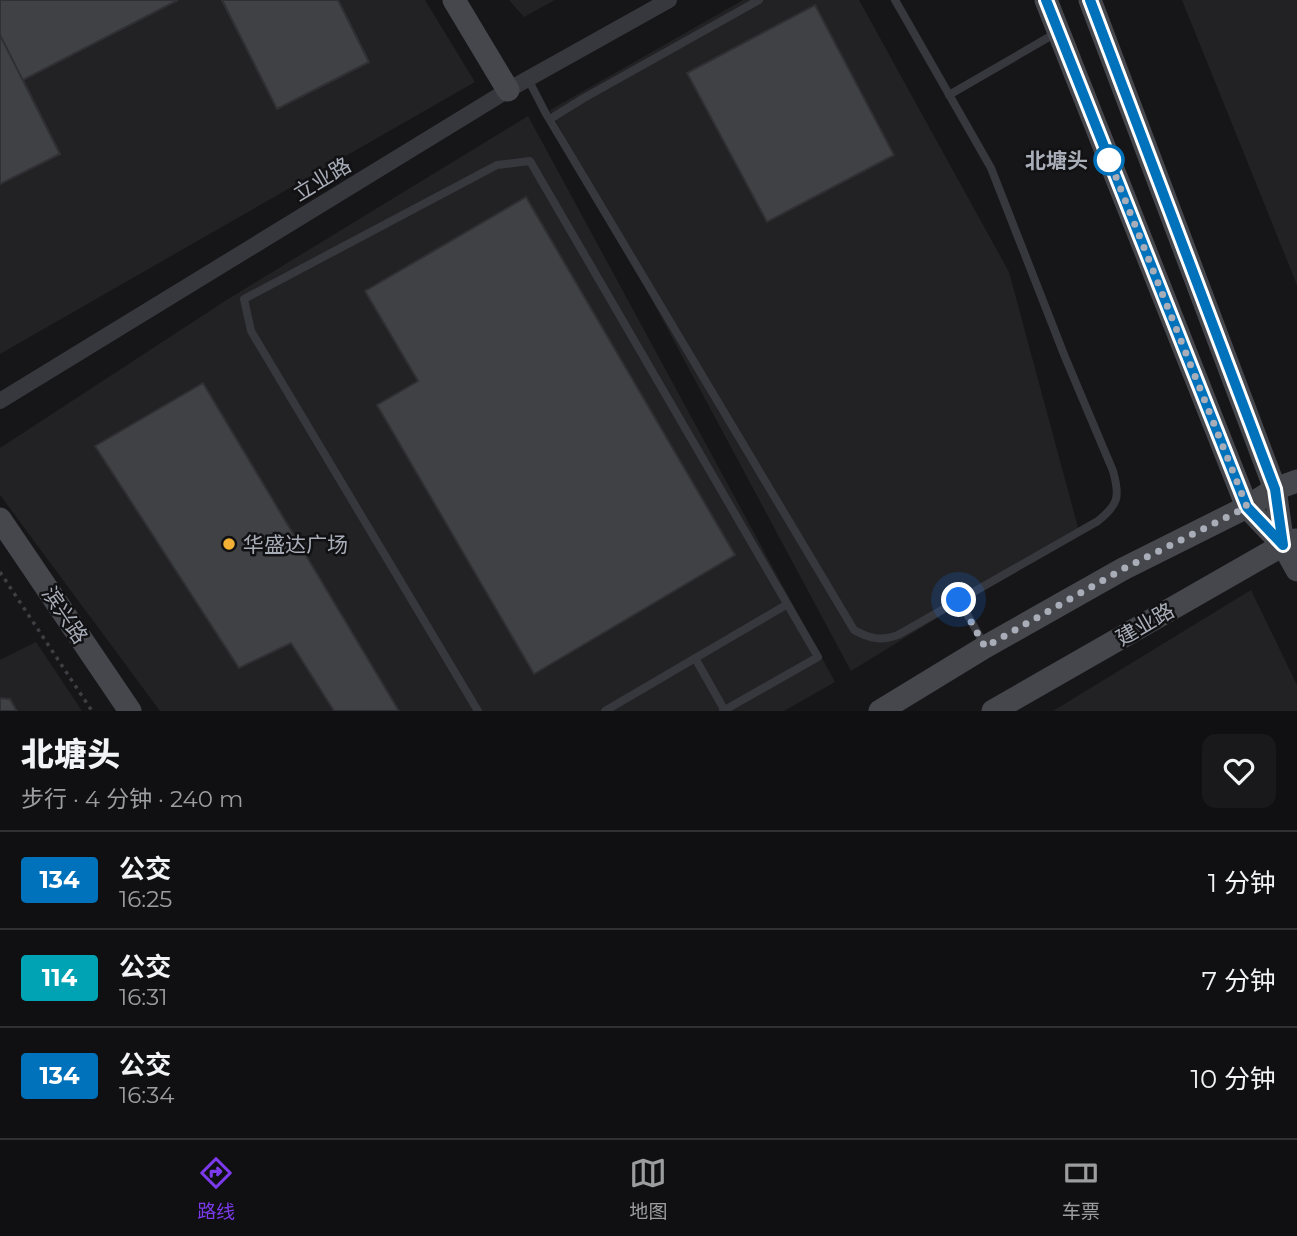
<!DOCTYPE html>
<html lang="zh">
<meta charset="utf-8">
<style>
body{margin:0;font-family:Montserrat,"Noto Sans SC",sans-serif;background:#19191b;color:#f1f3f6;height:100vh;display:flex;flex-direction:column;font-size:26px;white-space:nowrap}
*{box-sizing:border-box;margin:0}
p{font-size:23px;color:#9c9d9f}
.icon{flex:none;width:38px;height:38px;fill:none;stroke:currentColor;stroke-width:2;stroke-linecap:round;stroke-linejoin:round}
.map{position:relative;height:711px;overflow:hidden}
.panel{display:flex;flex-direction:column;background:#101012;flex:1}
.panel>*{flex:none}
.badge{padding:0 14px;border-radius:5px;font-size:24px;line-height:46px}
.you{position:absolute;width:35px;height:35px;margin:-18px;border:5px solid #fff;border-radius:50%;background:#1a73e8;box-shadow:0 0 0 10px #1a73e833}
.map>.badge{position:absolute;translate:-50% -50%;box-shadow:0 0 0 4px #fff}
.round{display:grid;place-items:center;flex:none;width:74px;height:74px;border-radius:14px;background:#19191b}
.summary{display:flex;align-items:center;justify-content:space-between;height:119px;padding:0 21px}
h1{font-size:33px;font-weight:800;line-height:52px}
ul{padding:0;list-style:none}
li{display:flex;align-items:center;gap:21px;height:98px;padding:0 21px;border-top:2px solid #303032}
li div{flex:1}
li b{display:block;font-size:26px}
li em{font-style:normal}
li .badge{min-width:77px;font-weight:700;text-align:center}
.tabs{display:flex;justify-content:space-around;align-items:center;height:98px;border-top:2px solid #303032;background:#101012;font-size:19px;color:#9c9d9f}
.tabs a{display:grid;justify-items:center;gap:4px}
.tabs .selected{color:#7c3aed}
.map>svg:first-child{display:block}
.built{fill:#222225}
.building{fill:#404145;stroke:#303034;stroke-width:2}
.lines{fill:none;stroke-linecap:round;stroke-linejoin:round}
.path{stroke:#3d3f44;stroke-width:3.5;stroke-dasharray:3.5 5;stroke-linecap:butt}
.lane{stroke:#37383d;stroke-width:8}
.street{stroke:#37383d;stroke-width:16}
.secondary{stroke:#45474d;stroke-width:23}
.line-casing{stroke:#fff;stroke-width:16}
.line{stroke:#0072bc;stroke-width:10}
.walk{stroke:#a8adb8;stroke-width:7;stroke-dasharray:0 12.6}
.stop-dot{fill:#fff;stroke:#0072bc;stroke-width:3.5}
.poi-dot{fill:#f2b134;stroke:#111113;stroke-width:2.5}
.labels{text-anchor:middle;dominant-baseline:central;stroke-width:5;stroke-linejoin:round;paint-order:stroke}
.stop-label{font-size:21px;font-weight:bold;fill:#a8adb8;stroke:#111113;text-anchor:end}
.street-label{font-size:21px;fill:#a8adb8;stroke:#111113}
.poi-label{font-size:21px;fill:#a8adb8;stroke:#111113;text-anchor:start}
</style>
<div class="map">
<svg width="1297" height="711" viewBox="0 0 1297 711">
<rect width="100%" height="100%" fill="#161618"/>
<g class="built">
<path d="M0,0h425l50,82 -475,272z"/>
<path d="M509,0h46l-31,17z"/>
<path d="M743,0h116l150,272 70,259 -228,140 -301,-561z"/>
<path d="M1182,0h115v285z"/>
<path d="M528,116l307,566 -51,29h-624l-160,-216v-47l225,-147z"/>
<path d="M1251,590l46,95v26h-244z"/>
<path d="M36,642l46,69h-82v-51z"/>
</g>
<g class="building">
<path d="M0,0h178l-155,80 37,74 -60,30z"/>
<path d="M222,0h116l31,62 -92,47z"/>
<path d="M222,0h116l31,62 -92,47z"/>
<path d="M815,5l79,150 -127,67 -80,-149z"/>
<path d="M0,35l60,119 -60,30z"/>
<path d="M526,197l209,358 -201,119 -157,-269 41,-24 -53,-90z"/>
<path d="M203,383l196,328h-65l-43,-68 -52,25 -144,-222z"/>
<path d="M0,698l10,1 7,12h-17z"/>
</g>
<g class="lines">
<path class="path" d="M0,572l92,139"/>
<g class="lane">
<path d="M528,79l17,33 309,518c16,9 27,11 44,5l200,-114c21,-17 22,-25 15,-50l-48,-114 -74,-189 -96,-168"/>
<path d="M949,95l107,-62"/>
<path d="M550,119l34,-21 175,-98"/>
<path d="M959,600l25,44"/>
<path d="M695,658l30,53"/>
<path d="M478,711l-227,-380 -7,-32 253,-134 33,-4 288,496 -95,54"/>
<path d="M605,711l181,-106"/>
</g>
<path class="street" d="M0,401l508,-311 161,-90"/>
<g class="secondary">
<path d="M454,0l54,90"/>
<path d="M1046,0l201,507 36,38 14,25"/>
<path d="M1090,0l185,489 8,56"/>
<path d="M0,519l130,192"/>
<path d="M880,711l105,-64 138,-78 124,-62 28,-18 22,-8"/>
<path d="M993,711l290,-166 12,-5"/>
</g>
</g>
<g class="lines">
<g class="line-casing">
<path id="line" d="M1046,0l201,507 36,38 -8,-56 -185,-489"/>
</g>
<use href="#line" class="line"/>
<path class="walk" d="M959,600l26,47 138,-78 124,-62 -139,-350 1,3"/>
</g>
<circle class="stop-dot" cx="1109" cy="160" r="14"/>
<circle class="poi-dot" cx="229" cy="544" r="7"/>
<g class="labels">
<g class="stop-label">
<text x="1088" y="160">北塘头</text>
</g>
<g class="street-label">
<text transform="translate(322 179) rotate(-31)">立业路</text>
<text transform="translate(65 615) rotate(56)">滨兴路</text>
<text transform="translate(1145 624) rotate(-30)">建业路</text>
</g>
<g class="poi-label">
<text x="243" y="544">华盛达广场</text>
</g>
</g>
</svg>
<div class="you" style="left:959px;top:600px"></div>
</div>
<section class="panel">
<div class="summary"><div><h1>北塘头</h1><p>步行 · 4 分钟 · 240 m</p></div><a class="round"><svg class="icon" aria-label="heart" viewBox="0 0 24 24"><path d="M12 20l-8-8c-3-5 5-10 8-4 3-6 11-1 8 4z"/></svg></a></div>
<ul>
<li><span class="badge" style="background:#0072bc;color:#fff">134</span><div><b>公交</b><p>16:25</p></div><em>1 分钟</em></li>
<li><span class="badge" style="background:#00a3b4;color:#fff">114</span><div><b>公交</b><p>16:31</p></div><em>7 分钟</em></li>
<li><span class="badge" style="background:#0072bc;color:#fff">134</span><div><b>公交</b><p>16:34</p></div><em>10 分钟</em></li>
</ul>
</section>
<nav class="tabs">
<a class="selected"><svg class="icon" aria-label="directions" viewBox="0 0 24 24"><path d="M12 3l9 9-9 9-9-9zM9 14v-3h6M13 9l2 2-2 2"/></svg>路线</a>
<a><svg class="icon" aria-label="map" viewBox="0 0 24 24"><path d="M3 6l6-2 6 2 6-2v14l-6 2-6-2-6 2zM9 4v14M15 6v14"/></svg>地图</a>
<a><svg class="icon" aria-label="tickets" viewBox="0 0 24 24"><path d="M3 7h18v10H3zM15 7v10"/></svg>车票</a>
</nav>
